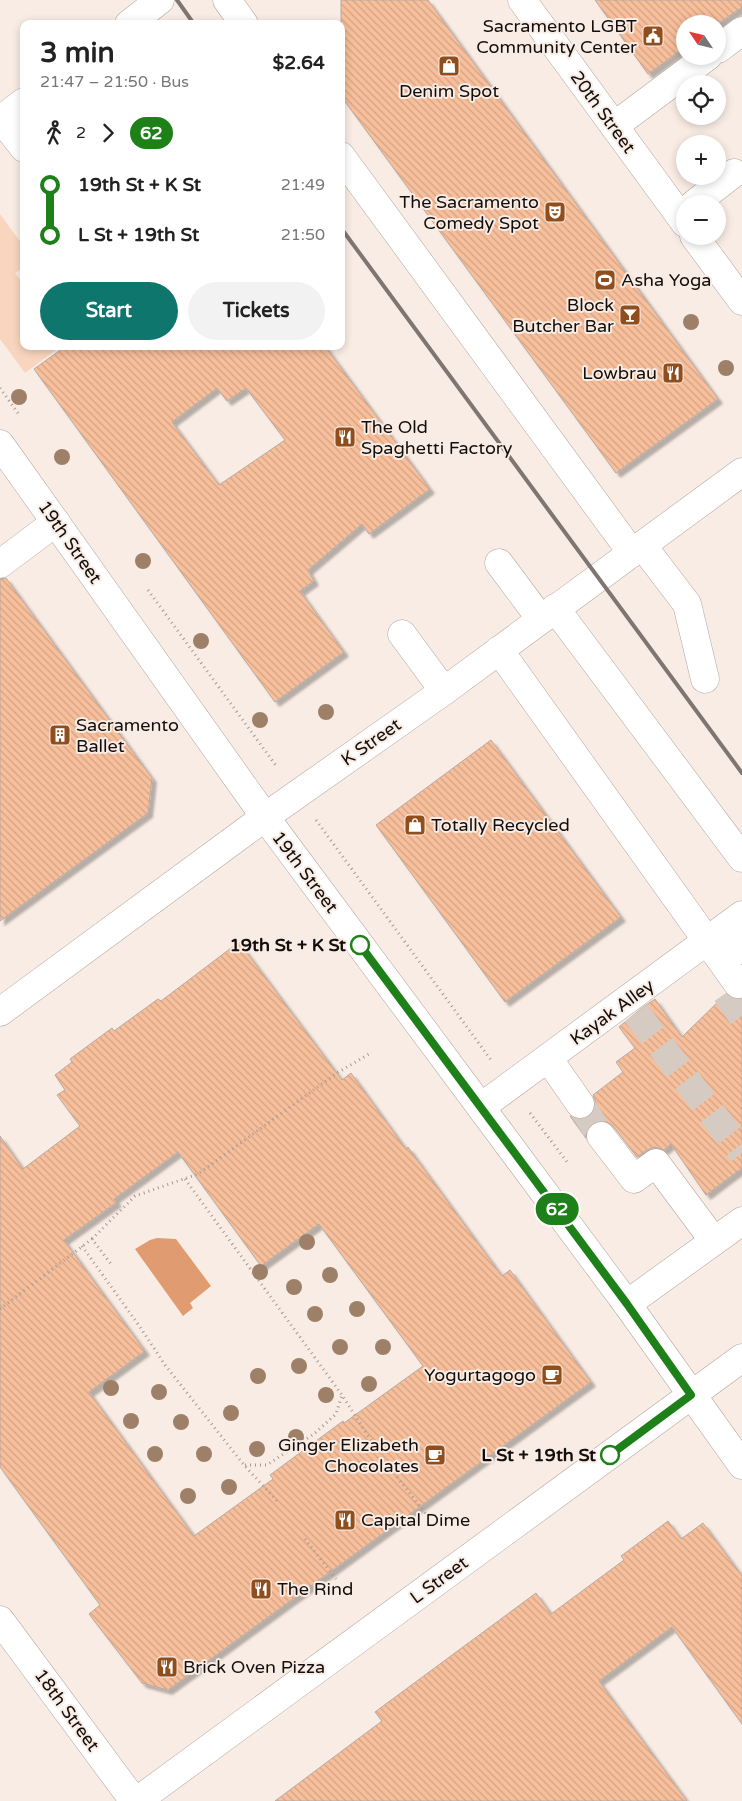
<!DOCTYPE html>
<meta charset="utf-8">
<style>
body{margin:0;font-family:"Varela Round",sans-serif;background:#f2f2f2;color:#222;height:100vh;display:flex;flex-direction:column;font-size:19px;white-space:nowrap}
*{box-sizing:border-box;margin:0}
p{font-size:16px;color:#767676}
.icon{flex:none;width:28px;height:28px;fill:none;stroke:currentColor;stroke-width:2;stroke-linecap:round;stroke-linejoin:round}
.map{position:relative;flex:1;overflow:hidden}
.drawer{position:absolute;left:20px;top:20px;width:325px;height:330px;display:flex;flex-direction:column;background:#fff;border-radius:10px;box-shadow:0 2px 8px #0003}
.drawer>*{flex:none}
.badge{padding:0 10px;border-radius:16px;font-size:18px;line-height:32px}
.needle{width:32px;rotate:305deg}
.controls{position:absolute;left:676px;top:15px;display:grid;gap:10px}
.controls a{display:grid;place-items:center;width:50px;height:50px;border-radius:50%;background:#fff;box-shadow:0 2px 8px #0003;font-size:25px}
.map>.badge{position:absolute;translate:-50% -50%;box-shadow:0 0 0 2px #fff}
.legs{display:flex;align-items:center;gap:8px;height:55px;padding:0 20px;font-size:16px}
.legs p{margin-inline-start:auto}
.head{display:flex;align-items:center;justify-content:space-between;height:85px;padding:0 20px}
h1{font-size:28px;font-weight:700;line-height:38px}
.button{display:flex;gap:10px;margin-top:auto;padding:10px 20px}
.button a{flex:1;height:58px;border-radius:30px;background:#0f766e;color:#fff;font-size:20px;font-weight:700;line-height:58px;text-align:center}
.button a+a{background:#f2f2f2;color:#222}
ul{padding:0 20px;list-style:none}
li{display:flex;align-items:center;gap:18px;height:50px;font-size:19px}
li i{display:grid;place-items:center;width:8px;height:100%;margin:0 6px;background:currentColor}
li i::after{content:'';width:12px;height:12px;margin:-6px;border:4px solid;border-radius:50%;background:#fff}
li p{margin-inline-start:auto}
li:first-child i{background:linear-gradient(#0000 50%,currentColor 0)}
li:last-child i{background:linear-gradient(currentColor 50%,#0000 0)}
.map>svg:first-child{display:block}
.grass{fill:#f9d5be}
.water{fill:#e09c70}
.building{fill:url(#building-back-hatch);stroke:#b7aaa3;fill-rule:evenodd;filter:url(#shadow)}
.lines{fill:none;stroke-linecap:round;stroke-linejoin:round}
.minor-tunnel{stroke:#d6cbc3;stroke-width:28;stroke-dasharray:28 14;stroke-linecap:butt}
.minor-casing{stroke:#b4a7a0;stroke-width:29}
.major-casing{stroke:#b4a7a0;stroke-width:29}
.path{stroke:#a39a93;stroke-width:3;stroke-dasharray:1 4;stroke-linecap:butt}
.minor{stroke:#fff;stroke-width:28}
.major{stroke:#fff;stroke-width:28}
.rail{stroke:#7f7671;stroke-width:4}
.tree{fill:#9e8069}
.line-1-casing{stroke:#fff;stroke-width:11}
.line-1{stroke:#1e8019;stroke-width:8}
.stop-1-dot{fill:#fff;stroke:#1e8019;stroke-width:2.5}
.labels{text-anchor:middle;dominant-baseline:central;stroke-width:4;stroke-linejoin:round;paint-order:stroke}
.poi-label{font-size:18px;fill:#120e0b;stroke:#f9ece4;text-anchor:start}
.street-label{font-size:18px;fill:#120e0b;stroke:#f9ece4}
.stop-label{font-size:18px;font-weight:bold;fill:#120e0b;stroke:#f9ece4;text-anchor:end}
</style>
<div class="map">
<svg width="742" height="1801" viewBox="0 0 742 1801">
<defs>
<pattern id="building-back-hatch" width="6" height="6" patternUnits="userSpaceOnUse" patternTransform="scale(1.25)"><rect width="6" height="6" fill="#f7bf9b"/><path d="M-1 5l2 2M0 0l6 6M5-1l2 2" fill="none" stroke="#d3a384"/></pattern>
<filter id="shadow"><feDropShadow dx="4.5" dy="4.5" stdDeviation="1" flood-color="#0004"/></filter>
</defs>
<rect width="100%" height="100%" fill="#f9ece4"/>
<path class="grass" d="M0,214l24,33v20l-9,6 9,12v61h37l-36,27 -25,-34z"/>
<path class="water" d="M157,1238l19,1 35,47 -21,17 3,5 -10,8 -48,-67 15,-9z"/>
<g class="building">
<path d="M341,0h87l290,399 -102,74 -275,-377z"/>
<path d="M595,0h147v7l-24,17h-33v23l-37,27z"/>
<path d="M66,346h259l105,143 -61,45 -7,-10 -54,46 6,11 -14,10 44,61 -69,50 -241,-333zM217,388l10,13 19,-13 39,52 -66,45 -47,-63z"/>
<path d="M6,578l146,200 -4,35 -148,108v-342z"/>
<path d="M491,740l130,177 -116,85 -129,-177z"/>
<path d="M239,942l103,138 9,-7 55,76 2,-2 94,129 8,-6 81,112 -423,308 -26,-7 -53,-69 11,-9 -100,-138v-331l23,33 57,-43 -23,-31 8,-5 -10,-15 17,-13 -2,-3 42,-31 2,3 44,-32 3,2zM178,1152l83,114 58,-42 104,142 -79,57 -1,-2 -73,54 3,4 -79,57 -105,-144 56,-41 -81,-111 53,-38 -3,-3z"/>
<path d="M726,994l6,4 10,1v169l-36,27 -35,-51 -7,6 -9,-3 -8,3 -10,7 -24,-31 -6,-4 -8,-1 -7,2 -5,7 -1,8 -16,-22 4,2 7,2 8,-4 5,-5 2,-8 -3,-8 30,-23 -7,-10 19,-14 -16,-21 23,-19 13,-9 27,38z"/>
<path d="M668,1521l13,18 22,-16 39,53v148l-70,-97 -73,54 88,120h-412l107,-80 -7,-9 161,-119 15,21 73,-54 -3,-4z"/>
</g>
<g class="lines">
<g class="minor-tunnel">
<path d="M726,993l16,23"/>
<path d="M636,1013l106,140"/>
<path d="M580,1104l21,32"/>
</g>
<g class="minor-casing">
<g id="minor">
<path d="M227,0l17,24"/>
<path d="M522,0l163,223"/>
<path d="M718,49l24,-18"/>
<path d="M1,119l23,29"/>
<path d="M614,126l94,-70"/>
<path d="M341,156l291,397"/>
<path d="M694,204l40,-31"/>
<path d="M694,236l48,65"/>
<path d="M642,545l45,59 18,75"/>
<path d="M499,563l41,55"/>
<path d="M0,564l56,-42"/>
<path d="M555,608l187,250"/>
<path d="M402,634l42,57"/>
<path d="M499,650l239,334"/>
<path d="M726,928l16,22"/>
<path d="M0,1012l265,-195 179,-126 298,-219"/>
<path d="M548,1058l32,46"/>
<path d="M481,1107l261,-192"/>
<path d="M601,1136l33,43 22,-16 58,78"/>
<path d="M627,1304l115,-83"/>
<path d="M0,1620l134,181"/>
</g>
</g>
<g class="major-casing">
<g id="major">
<path d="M129,24l31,-24"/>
<path d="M0,120l24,-18"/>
<path d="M0,444l265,373 362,487 115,161"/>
<path d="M137,1801l605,-443"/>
</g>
</g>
<g class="path">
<path d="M0,388l20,28"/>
<path d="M148,590l129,177"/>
<path d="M316,820l175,240"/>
<path d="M530,1113l37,49"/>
<path d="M185,1179l157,216 31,49"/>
<path d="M92,1239l43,-43 63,-22 139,-101 32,-19"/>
<path d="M82,1246l58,81 25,38 79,100 33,36"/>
<path d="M0,1309l92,-70 19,25"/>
<path d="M245,1465h22l47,-31 22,-20 6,-19"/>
<path d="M397,1477l29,37"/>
<path d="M305,1539l31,40"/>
</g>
<use href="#minor" class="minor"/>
<use href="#major" class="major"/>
<g class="rail">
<path d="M177,0l17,24"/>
<path d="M341,228l401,545"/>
</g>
</g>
<g class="tree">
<circle cx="691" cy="322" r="8"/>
<circle cx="726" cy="368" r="8"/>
<circle cx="19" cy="397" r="8"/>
<circle cx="62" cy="457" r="8"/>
<circle cx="143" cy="561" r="8"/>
<circle cx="201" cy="641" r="8"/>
<circle cx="326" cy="712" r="8"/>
<circle cx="260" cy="720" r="8"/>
<circle cx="307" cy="1242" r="8"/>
<circle cx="260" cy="1272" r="8"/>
<circle cx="330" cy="1275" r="8"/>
<circle cx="294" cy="1287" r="8"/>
<circle cx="357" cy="1309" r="8"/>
<circle cx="315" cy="1314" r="8"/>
<circle cx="340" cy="1347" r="8"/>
<circle cx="383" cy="1347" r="8"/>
<circle cx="299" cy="1366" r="8"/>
<circle cx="258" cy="1376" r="8"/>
<circle cx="369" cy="1384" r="8"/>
<circle cx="111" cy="1388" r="8"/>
<circle cx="159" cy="1392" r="8"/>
<circle cx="326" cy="1395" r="8"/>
<circle cx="231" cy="1413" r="8"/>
<circle cx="131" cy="1421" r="8"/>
<circle cx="181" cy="1422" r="8"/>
<circle cx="296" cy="1437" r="8"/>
<circle cx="257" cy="1449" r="8"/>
<circle cx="155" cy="1454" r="8"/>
<circle cx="204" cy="1454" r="8"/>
<circle cx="229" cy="1487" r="8"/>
<circle cx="188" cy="1496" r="8"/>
</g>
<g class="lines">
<g class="line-1-casing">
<path id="line-1" d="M360,945l267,359 64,91 -81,60"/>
</g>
<use href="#line-1" class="line-1"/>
</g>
<defs>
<g id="civic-square" transform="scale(1.125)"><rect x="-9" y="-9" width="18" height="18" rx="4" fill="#904e1c" stroke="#f9ece4"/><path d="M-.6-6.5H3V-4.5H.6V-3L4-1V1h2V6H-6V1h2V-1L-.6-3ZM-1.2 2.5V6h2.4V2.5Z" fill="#fff"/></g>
<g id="shop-square" transform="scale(1.125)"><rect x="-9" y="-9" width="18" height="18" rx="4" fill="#904e1c" stroke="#f9ece4"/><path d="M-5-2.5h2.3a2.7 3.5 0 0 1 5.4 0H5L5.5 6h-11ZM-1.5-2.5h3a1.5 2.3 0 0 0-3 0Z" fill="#fff"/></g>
<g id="theatre-square" transform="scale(1.125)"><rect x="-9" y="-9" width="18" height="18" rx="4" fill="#904e1c" stroke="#f9ece4"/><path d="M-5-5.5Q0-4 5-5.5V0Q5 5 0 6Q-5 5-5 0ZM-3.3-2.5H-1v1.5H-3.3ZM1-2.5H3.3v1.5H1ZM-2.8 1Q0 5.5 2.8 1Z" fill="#fff"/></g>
<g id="stadium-square" transform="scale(1.125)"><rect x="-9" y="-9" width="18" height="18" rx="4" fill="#904e1c" stroke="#f9ece4"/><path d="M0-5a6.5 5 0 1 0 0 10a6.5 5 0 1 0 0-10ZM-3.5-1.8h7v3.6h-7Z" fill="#fff"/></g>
<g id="bar-square" transform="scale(1.125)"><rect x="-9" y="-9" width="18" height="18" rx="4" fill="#904e1c" stroke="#f9ece4"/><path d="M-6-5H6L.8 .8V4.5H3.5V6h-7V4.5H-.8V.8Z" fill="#fff"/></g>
<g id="restaurant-square" transform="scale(1.125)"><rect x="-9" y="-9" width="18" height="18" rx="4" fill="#904e1c" stroke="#f9ece4"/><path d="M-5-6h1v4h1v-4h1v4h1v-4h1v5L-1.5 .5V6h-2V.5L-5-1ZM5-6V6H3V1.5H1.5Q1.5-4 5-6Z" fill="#fff"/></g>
<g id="building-square" transform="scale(1.125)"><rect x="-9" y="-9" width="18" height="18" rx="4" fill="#904e1c" stroke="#f9ece4"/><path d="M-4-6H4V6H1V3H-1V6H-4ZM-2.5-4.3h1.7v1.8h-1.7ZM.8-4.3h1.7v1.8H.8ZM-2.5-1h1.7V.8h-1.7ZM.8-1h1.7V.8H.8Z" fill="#fff"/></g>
<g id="cafe-square" transform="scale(1.125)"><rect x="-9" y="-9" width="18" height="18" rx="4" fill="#904e1c" stroke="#f9ece4"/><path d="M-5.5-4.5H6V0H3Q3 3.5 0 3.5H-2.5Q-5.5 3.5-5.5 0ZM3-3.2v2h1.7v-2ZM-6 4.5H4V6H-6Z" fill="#fff"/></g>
</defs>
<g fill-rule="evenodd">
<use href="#civic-square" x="653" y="36"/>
<use href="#shop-square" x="449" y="66"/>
<use href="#theatre-square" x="555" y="212"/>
<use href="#stadium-square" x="605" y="280"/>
<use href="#bar-square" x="630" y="315"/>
<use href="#restaurant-square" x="673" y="373"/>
<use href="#restaurant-square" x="345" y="437"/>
<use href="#building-square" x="60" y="735"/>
<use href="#shop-square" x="415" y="825"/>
<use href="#cafe-square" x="552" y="1375"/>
<use href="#cafe-square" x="435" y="1455"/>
<use href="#restaurant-square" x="345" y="1520"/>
<use href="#restaurant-square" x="261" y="1589"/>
<use href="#restaurant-square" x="167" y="1667"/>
</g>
<g class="stop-1-dot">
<circle cx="360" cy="945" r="9"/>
<circle cx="610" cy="1455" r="9"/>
</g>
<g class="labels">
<g class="poi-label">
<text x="637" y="26" text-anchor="end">Sacramento LGBT<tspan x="637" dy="21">Community Center</tspan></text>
<text x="449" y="91" text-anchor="middle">Denim Spot</text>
<text x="539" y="202" text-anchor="end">The Sacramento<tspan x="539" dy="21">Comedy Spot</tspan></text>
<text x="621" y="280">Asha Yoga</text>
<text x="614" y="305" text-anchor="end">Block<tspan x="614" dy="21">Butcher Bar</tspan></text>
<text x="657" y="373" text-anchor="end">Lowbrau</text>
<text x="361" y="427">The Old<tspan x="361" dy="21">Spaghetti Factory</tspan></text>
<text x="76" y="725">Sacramento<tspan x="76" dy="21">Ballet</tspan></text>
<text x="431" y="825">Totally Recycled</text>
<text x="536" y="1375" text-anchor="end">Yogurtagogo</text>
<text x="419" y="1445" text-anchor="end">Ginger Elizabeth<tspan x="419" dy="21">Chocolates</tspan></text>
<text x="361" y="1520">Capital Dime</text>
<text x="277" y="1589">The Rind</text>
<text x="183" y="1667">Brick Oven Pizza</text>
</g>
<g class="street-label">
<text transform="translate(603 112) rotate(54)">20th Street</text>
<text transform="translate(70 542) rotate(55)">19th Street</text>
<text transform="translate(371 742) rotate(-35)">K Street</text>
<text transform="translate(305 872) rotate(53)">19th Street</text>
<text transform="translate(612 1012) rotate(-36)">Kayak Alley</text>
<text transform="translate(439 1580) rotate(-36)">L Street</text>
<text transform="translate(67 1710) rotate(54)">18th Street</text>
</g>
<g class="stop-label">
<text x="346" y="945">19th St + K St</text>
<text x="596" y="1455">L St + 19th St</text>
</g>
</g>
</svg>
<div class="controls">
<a><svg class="needle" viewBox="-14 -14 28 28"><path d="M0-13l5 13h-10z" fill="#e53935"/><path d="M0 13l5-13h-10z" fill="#767676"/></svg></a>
<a><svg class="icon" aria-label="locate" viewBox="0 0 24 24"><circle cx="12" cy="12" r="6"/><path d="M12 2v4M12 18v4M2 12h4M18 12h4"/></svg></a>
<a>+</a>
<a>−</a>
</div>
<b class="badge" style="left:557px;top:1209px;background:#1e8019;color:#fff">62</b>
<section class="drawer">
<div class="head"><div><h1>3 min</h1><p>21:47 – 21:50 · Bus</p></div><b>$2.64</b></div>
<div class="legs"><svg class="icon" aria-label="walk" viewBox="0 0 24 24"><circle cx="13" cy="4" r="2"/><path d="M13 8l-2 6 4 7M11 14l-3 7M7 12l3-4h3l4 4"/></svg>2<svg class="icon" aria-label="forward" viewBox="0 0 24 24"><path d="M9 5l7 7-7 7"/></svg><b class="badge" style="background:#1e8019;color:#fff">62</b></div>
<ul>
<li><i style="color:#1e8019"></i><b>19th St + K St</b><p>21:49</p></li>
<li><i style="color:#1e8019"></i><b>L St + 19th St</b><p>21:50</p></li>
</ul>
<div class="button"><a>Start</a><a>Tickets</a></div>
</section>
</div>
